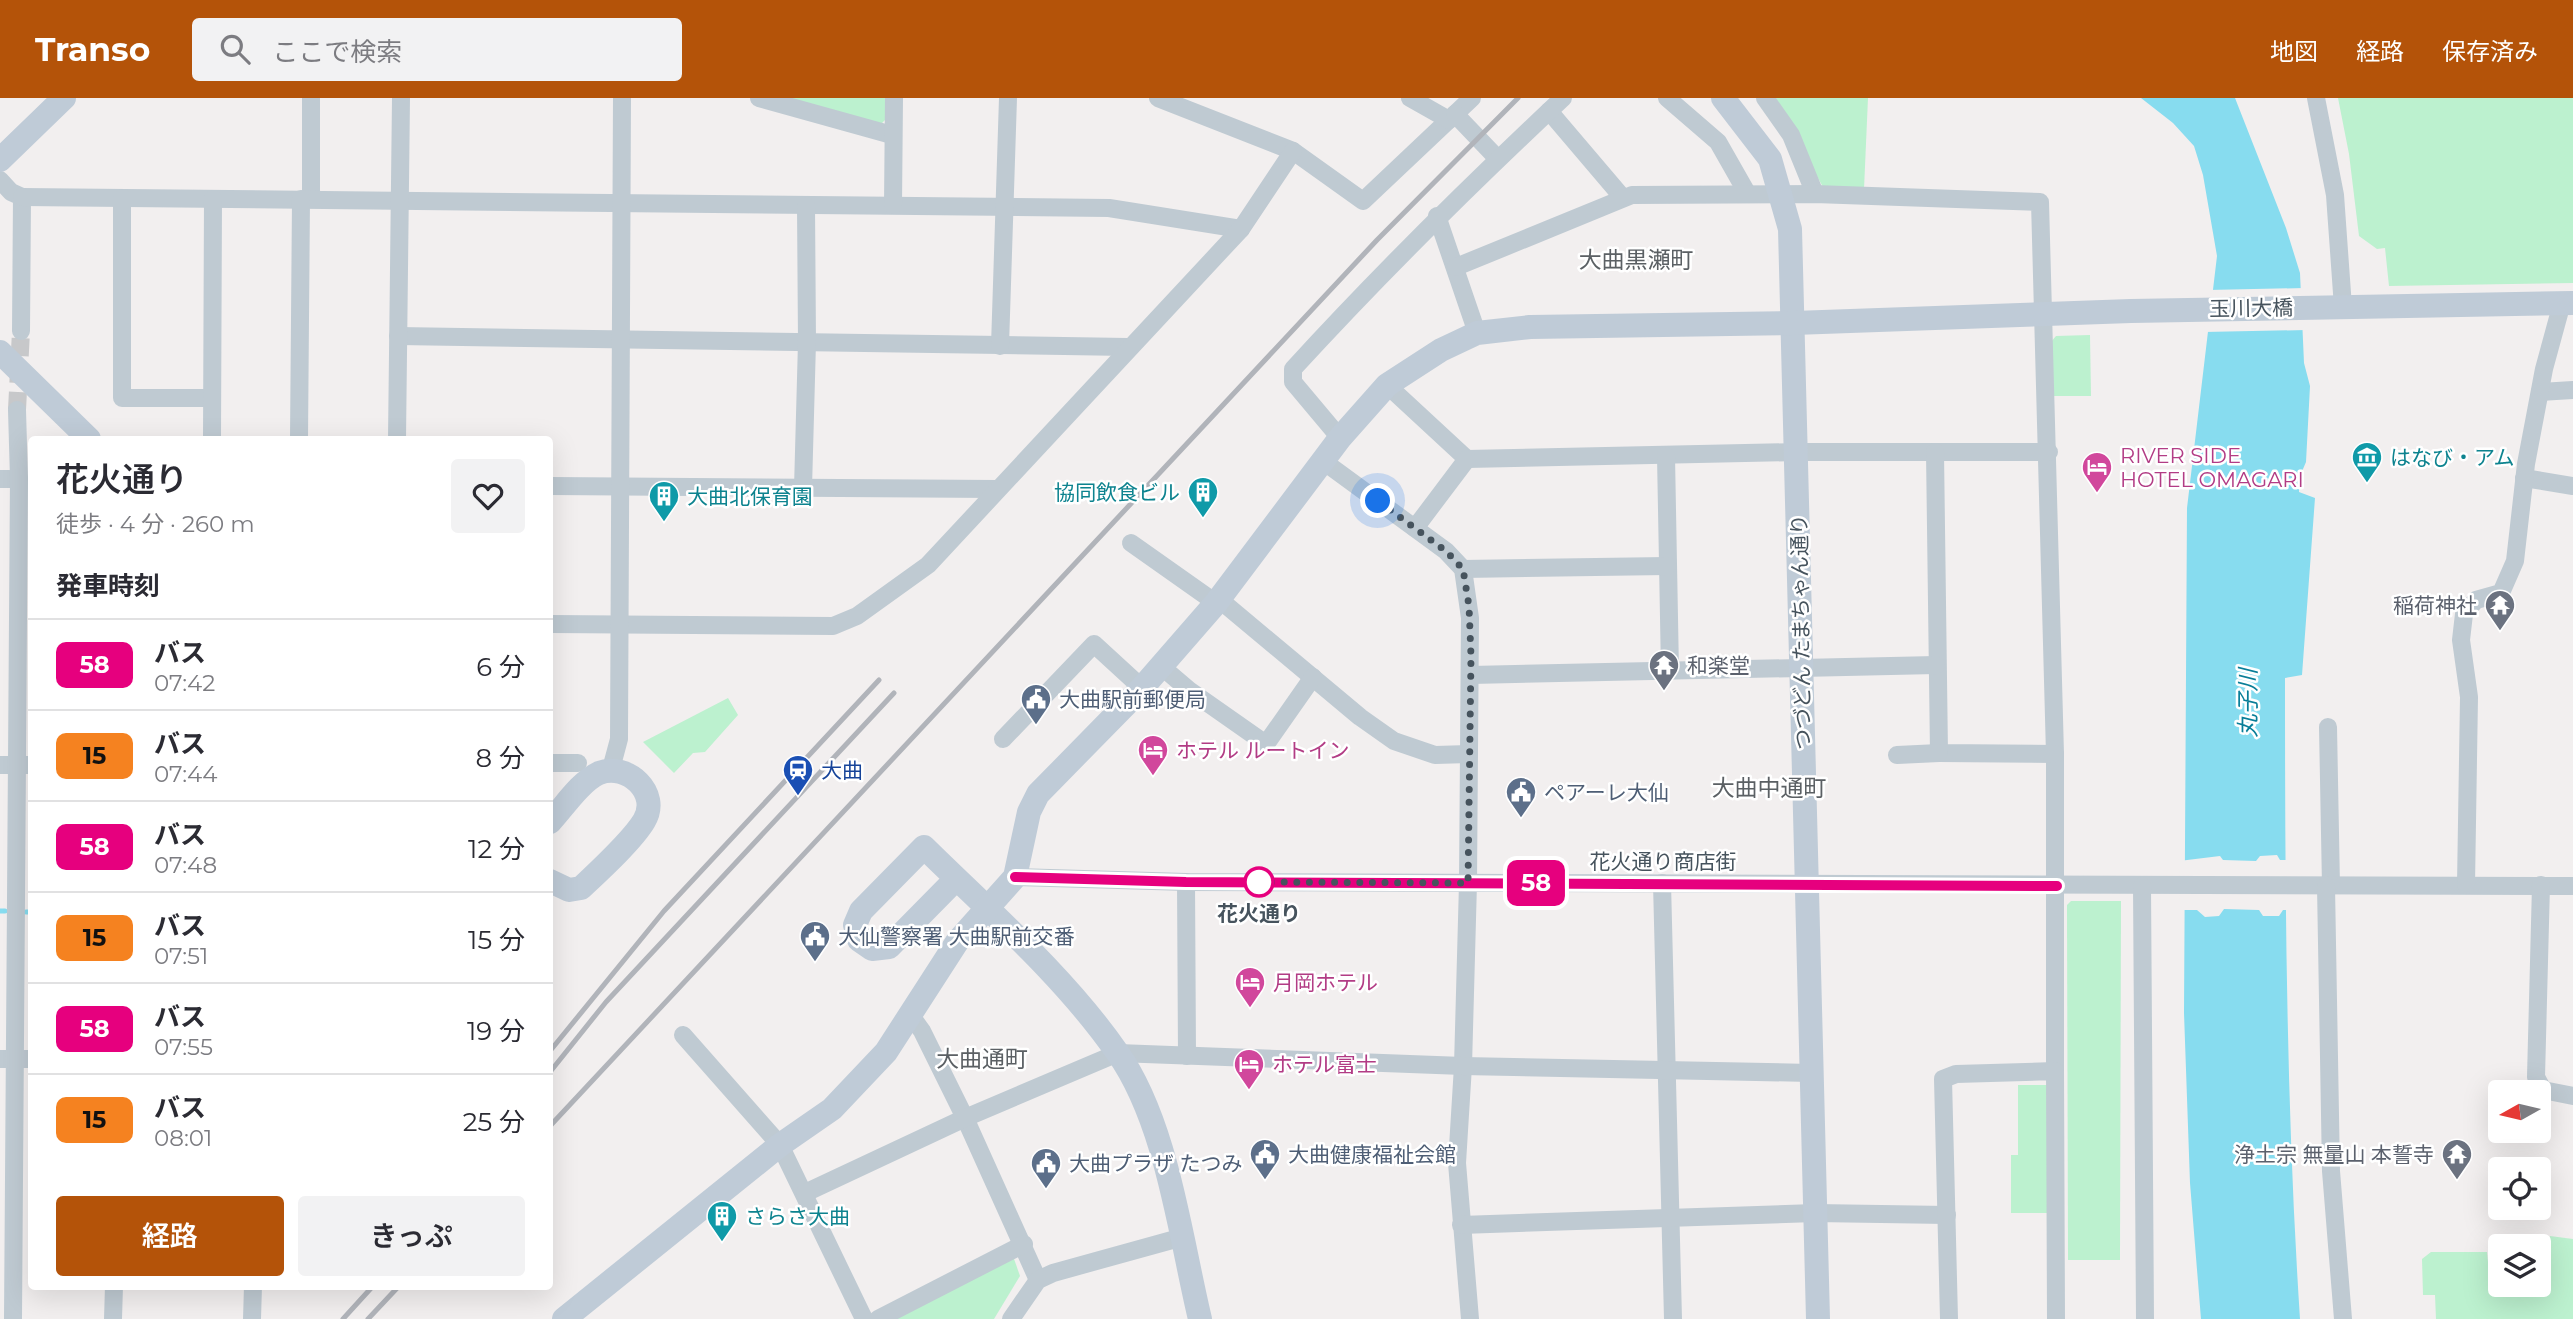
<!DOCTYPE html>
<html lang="ja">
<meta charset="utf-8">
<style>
body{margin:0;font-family:Montserrat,"Noto Sans JP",sans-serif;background:#f2f2f3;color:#2b2b33;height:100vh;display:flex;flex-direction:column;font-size:26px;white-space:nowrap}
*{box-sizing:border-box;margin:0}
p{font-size:23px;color:#7c7c81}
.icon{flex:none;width:38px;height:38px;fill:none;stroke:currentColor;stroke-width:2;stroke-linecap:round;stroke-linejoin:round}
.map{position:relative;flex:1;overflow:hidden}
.panel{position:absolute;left:28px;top:338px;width:525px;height:854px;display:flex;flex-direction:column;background:#fff;border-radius:7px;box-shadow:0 7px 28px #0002}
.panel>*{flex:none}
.badge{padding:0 14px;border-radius:10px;font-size:24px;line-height:46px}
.needle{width:46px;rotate:262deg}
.buttons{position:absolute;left:2488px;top:982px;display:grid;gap:14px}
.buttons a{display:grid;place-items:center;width:63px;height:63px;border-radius:7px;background:#fff;box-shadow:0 7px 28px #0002;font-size:35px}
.you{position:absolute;width:35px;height:35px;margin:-18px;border:5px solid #fff;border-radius:50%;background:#1a73e8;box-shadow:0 0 0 10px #1a73e833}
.map>.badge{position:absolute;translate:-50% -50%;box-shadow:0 0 0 4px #fff}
h2{padding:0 28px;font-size:26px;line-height:63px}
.round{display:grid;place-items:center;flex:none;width:74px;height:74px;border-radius:7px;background:#f2f2f3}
.summary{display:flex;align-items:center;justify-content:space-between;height:119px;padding:0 28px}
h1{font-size:33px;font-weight:600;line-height:52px}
.primary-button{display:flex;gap:14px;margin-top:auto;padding:14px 28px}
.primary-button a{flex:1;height:80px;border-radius:7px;background:#b45309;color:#fff;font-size:28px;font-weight:600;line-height:80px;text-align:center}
.primary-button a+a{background:#f2f2f3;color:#2b2b33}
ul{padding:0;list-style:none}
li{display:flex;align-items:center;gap:21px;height:91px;padding:0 28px;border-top:2px solid #e1e1e2}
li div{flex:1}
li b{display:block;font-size:26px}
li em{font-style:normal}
li .badge{min-width:77px;font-weight:700;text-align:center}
header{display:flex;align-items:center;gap:42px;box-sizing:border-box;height:98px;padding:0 35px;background:#b45309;color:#fff}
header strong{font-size:33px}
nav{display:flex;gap:38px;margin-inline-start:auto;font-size:24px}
.search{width:490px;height:63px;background:#f2f2f3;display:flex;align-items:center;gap:18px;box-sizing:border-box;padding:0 24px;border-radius:7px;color:#7c7c81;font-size:26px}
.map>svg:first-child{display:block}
.green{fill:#bcf1cf}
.water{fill:#87dcef}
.pier{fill:#f2efef}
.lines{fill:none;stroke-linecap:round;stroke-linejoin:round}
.stream{stroke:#87dcef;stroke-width:5}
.street-tunnel{stroke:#c7c8ca;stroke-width:18;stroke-dasharray:18 9;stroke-linecap:butt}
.street{stroke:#bfcad2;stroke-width:18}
.secondary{stroke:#bfcbd7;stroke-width:24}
.rail{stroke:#b1b4ba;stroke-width:5}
.line-casing{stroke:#fff;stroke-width:16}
.line{stroke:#e6007e;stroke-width:10}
.walk{stroke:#46535d;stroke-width:7;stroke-dasharray:0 12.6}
.stop-dot{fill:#fff;stroke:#e6007e;stroke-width:3.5}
.labels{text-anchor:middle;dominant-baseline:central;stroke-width:5;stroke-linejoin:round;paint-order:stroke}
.street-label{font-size:21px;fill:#46535d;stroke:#fff}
.hotel-label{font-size:21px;fill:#b23c85;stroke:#fff;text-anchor:start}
.culture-label{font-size:21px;fill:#0d838f;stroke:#fff;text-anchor:start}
.worship-label{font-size:21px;fill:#5b616d;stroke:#fff;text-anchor:end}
.service-label{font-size:21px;fill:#4e5e75;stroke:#fff;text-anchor:start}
.transit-label{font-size:21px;fill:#164399;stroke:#fff;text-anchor:start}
.stop-label{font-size:21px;font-weight:bold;fill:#46535d;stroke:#fff}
.neighbourhood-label{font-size:23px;fill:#5b6064;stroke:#fff}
.water-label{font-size:23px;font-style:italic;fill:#087e98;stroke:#fff}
</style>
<header>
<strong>Transo</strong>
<div class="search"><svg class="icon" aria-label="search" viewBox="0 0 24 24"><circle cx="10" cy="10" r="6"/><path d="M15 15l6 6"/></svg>ここで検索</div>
<nav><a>地図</a><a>経路</a><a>保存済み</a></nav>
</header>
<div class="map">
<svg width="2573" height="1221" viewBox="0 0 2573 1221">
<rect width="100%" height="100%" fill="#f2efef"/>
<g class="green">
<path d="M778,0h108v21l-6,6z"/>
<path d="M1773,0h95l-4,91 -41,-2z"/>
<path d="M2338,0h235v185l-184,3 -4,-38 -8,1 -18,-13 -10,-82z"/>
<path d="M2090,237l1,61h-38l-2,-54 5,-6z"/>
<path d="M728,600l10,17 -33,37 -12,1 -19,20 -31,-31z"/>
<path d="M2071,803h50l-1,359h-52l-1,-355z"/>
<path d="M2018,987h30v128h-37v-58h7z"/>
<path d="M2550,1138l23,3v80h-137l-1,-24h-12l-1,-36 9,-7h56l1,10 13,2v20h38v-38h-32v-4l41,2z"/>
<path d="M1013,1158l7,20 -26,43h-105z"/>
</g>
<path class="water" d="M2141,0h94l51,130 14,45 4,90 6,23 -4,76 -6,14 -1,16 16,6 -13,177 -17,3c0,214 1,428 15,641h-99l-11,-136 -6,-170 3,-505 30,-252 -14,-81 -9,-29 -21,-23z"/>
<g class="pier">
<path d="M2304,190l2,42 -102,2 4,-42z"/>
<path d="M2277,757l3,5h9v50h-6l-4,6h-16l-4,-6 -35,-1 -5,7 -14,1 -8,-7h-17l-1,-49 41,-5 3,4 33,1 4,-5z"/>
</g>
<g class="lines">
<g class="stream">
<path d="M0,813h5"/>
<path d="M26,814h6"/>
</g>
<path class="street-tunnel" d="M17,312l4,-79"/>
<g class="street">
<path d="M311,0v101"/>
<path d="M759,0l133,37"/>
<path d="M1158,0l135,53 70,50 109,-103"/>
<path d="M1410,0l39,22"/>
<path d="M1667,0l51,44 29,51"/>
<path d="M1765,0l26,37 24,59"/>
<path d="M2316,0l19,97 8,112"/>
<path d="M1549,13l74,87"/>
<path d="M1455,16l42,44"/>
<path d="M0,82l11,12 11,5 -1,134"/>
<path d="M22,99l1087,11 132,21"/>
<path d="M122,100v200h90"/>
<path d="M893,107l1,-107"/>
<path d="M1437,118l40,117"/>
<path d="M1456,169l176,-72 183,-1 225,8 15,552v317"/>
<path d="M398,238l730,11"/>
<path d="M1000,248l8,-248"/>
<path d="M1387,287l80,74 330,-7h252"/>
<path d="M2540,294l33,-2"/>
<path d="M1340,340l-47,-56v-13c87,-95 176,-183 270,-271"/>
<path d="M212,341l1,-240"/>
<path d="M299,341l2,-240"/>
<path d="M397,341l4,-341"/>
<path d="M1935,354l4,301 116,1"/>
<path d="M1666,358l4,215"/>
<path d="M1323,363l123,90 17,18 7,49 -2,265 -5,183 -6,97 13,156"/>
<path d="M2524,380l49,8"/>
<path d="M0,381h19"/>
<path d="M550,388l447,3"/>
<path d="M803,390l4,-146 -1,-136"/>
<path d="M1415,430l52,-69"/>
<path d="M1131,445l85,60"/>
<path d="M1463,471l204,-3"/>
<path d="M1220,502l140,117 34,24 41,14 34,-1"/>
<path d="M550,526l283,2 24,-10 71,-51 313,-336 52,-78"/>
<path d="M1162,569l27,23 77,54 47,-67"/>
<path d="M1471,577l465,-10"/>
<path d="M2328,629l3,159"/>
<path d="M1003,641l91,-95 48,44"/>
<path d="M1897,657l42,-2"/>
<path d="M550,665h28"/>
<path d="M0,667h32"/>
<path d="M611,671l8,-30 3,-641"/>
<path d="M1015,779l171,5 1387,4"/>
<path d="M1186,784l1,174"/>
<path d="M1662,785l11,436"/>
<path d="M2466,787l3,-188 -8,-57 3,-26 12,-14 25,-7 14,-32 11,-97 18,-95 18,-66"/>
<path d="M2541,787l-5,192 7,13 30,6"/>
<path d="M2142,788l3,433"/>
<path d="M2326,788l5,285 12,148"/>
<path d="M909,915l13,18 43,87 73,162"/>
<path d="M683,937l97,110 84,174"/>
<path d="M0,961h32"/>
<path d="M805,1095l160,-75 153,-65 345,13 348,7"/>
<path d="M1461,1127l354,-12 132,2"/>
<path d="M13,1221l6,-840 -2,-69"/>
<path d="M113,1221l1,-33"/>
<path d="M252,1221l1,-33"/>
<path d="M878,1221l146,-75"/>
<path d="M1011,1221l27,-39 15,-7 130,-36"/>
<path d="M1949,1221l-6,-240 13,-5 99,-3 1,248"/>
</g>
<g class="secondary">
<path d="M1723,0l47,61 20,70 28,1090"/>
<path d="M0,62l64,-62"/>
<path d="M0,254l89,87"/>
<path d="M550,724c14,-15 30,-40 49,-49 28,-11 62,20 45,48 -12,20 -46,51 -63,67l-12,2 -19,-9"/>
<path d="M956,781l-67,68 -17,2 -13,-9 -4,-15 6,-14 63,-64c66,65 140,129 193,205 50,70 63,184 83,267"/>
<path d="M564,1221l216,-174 52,-36 54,-57 71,-110 58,-65 14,-65 9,-18 104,-106 74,-85 124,-165 47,-53 54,-35 36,-17 53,-6 264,-4 337,-12 442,-8"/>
</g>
<g class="rail">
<path d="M550,953l114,-140 215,-231"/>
<path d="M550,974l56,-70 288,-309"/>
<path d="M550,1028l827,-886 141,-142"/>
<path d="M343,1221l30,-33"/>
<path d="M368,1221l31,-33"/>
</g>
</g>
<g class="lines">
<g class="line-casing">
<path id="line" d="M1015,779l171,5 871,4"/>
</g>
<use href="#line" class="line"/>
<path class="walk" d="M1259,784l209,1 3,-227 -2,-50 -6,-37 -17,-18 -68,-50"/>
</g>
<defs>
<g id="museum-pin" transform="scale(1.575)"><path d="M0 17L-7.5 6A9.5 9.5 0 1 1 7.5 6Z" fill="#0f9aa8" stroke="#fff"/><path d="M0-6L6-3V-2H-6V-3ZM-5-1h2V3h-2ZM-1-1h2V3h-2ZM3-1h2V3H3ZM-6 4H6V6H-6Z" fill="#fff"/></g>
<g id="hotel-pin" transform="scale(1.575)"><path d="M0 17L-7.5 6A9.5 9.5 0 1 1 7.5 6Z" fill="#d1479c" stroke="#fff"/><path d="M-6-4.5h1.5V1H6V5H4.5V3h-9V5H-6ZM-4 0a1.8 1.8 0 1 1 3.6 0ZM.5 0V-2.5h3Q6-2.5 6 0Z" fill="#fff"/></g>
<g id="building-pin" transform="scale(1.575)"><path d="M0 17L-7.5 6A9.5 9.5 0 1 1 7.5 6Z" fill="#0f9aa8" stroke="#fff"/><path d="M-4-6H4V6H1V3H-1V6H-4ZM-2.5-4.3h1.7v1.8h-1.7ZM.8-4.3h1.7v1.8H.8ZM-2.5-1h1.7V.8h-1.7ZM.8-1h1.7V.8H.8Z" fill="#fff"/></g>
<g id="temple-pin" transform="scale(1.575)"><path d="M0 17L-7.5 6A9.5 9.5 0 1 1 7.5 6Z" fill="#6b7280" stroke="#fff"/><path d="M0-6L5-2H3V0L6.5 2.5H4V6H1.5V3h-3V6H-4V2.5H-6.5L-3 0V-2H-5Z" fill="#fff"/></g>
<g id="civic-pin" transform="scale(1.575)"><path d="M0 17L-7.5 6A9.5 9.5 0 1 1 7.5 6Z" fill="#5c6f8a" stroke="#fff"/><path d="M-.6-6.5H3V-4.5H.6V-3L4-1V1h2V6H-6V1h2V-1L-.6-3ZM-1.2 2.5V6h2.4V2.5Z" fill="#fff"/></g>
<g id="station-pin" transform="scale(1.575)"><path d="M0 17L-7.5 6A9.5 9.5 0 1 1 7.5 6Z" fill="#1a4fb4" stroke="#fff"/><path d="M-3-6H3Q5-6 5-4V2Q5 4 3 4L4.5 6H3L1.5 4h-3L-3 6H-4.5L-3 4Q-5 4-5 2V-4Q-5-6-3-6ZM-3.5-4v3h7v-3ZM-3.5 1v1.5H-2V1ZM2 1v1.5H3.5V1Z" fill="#fff"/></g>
</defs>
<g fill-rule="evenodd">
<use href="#museum-pin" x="2367" y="359"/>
<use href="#hotel-pin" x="2097" y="369"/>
<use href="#building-pin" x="1203" y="394"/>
<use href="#building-pin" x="664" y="398"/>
<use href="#temple-pin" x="2500" y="507"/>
<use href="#temple-pin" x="1664" y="567"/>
<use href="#civic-pin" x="1036" y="601"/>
<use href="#hotel-pin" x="1153" y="652"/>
<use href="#station-pin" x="798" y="672"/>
<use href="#civic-pin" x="1521" y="694"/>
<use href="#civic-pin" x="815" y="838"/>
<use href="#hotel-pin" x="1250" y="884"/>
<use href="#hotel-pin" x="1249" y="966"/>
<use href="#civic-pin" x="1265" y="1056"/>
<use href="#temple-pin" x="2457" y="1056"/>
<use href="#civic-pin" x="1046" y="1065"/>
<use href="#building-pin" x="722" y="1118"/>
</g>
<circle class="stop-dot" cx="1259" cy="784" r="14"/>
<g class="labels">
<g class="street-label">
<text transform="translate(2251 210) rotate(-1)">玉川大橋</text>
<text transform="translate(1801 534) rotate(-91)">つづどん たまちゃん通り</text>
<text x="1663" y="763">花火通り商店街</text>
</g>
<g class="hotel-label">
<text x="2120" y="357">RIVER SIDE<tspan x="2120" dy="24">HOTEL OMAGARI</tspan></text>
<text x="1176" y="652">ホテル ルートイン</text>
<text x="1273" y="884">月岡ホテル</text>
<text x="1272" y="966">ホテル富士</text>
</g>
<g class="culture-label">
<text x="2390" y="359">はなび・アム</text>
<text x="1180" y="394" text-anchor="end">協同飲食ビル</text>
<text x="687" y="398">大曲北保育園</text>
<text x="745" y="1118">さらさ大曲</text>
</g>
<g class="worship-label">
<text x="2477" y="507">稲荷神社</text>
<text x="1687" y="567" text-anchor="start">和楽堂</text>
<text x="2434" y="1056">浄土宗 無量山 本誓寺</text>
</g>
<g class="service-label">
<text x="1059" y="601">大曲駅前郵便局</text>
<text x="1544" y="694">ペアーレ大仙</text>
<text x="838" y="838">大仙警察署 大曲駅前交番</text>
<text x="1288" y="1056">大曲健康福祉会館</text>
<text x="1069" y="1065">大曲プラザ たつみ</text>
</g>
<g class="transit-label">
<text x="821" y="672">大曲</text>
</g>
<g class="stop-label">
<text x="1259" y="815">花火通り</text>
</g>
<g class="neighbourhood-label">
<text x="1636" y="162">大曲黒瀬町</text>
<text x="1769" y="690">大曲中通町</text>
<text x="982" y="961">大曲通町</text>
</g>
<g class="water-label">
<text transform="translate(2248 605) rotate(-90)">丸子川</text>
</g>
</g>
</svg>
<div class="buttons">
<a><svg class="needle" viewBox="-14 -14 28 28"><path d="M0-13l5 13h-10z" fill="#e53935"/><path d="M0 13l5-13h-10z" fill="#7c7c81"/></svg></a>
<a><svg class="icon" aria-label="locate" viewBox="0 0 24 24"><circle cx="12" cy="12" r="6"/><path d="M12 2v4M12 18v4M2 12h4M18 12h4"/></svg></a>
<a><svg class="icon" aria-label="layers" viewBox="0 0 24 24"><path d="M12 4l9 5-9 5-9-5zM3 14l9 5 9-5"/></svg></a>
</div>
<div class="you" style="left:1378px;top:403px"></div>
<b class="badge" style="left:1536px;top:785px;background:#e6007e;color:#fff">58</b>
<section class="panel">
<div class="summary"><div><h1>花火通り</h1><p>徒歩 · 4 分 · 260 m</p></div><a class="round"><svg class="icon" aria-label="heart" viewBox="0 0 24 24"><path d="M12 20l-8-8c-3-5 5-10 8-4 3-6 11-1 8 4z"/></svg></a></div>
<h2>発車時刻</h2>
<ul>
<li><span class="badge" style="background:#e6007e;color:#fff">58</span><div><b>バス</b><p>07:42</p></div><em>6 分</em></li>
<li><span class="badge" style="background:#f58220;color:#111">15</span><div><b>バス</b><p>07:44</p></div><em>8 分</em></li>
<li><span class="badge" style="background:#e6007e;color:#fff">58</span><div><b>バス</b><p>07:48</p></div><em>12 分</em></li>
<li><span class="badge" style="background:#f58220;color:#111">15</span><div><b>バス</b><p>07:51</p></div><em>15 分</em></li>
<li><span class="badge" style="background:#e6007e;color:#fff">58</span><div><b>バス</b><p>07:55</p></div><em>19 分</em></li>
<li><span class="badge" style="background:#f58220;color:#111">15</span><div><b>バス</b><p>08:01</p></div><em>25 分</em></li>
</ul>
<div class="primary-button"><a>経路</a><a>きっぷ</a></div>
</section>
</div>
